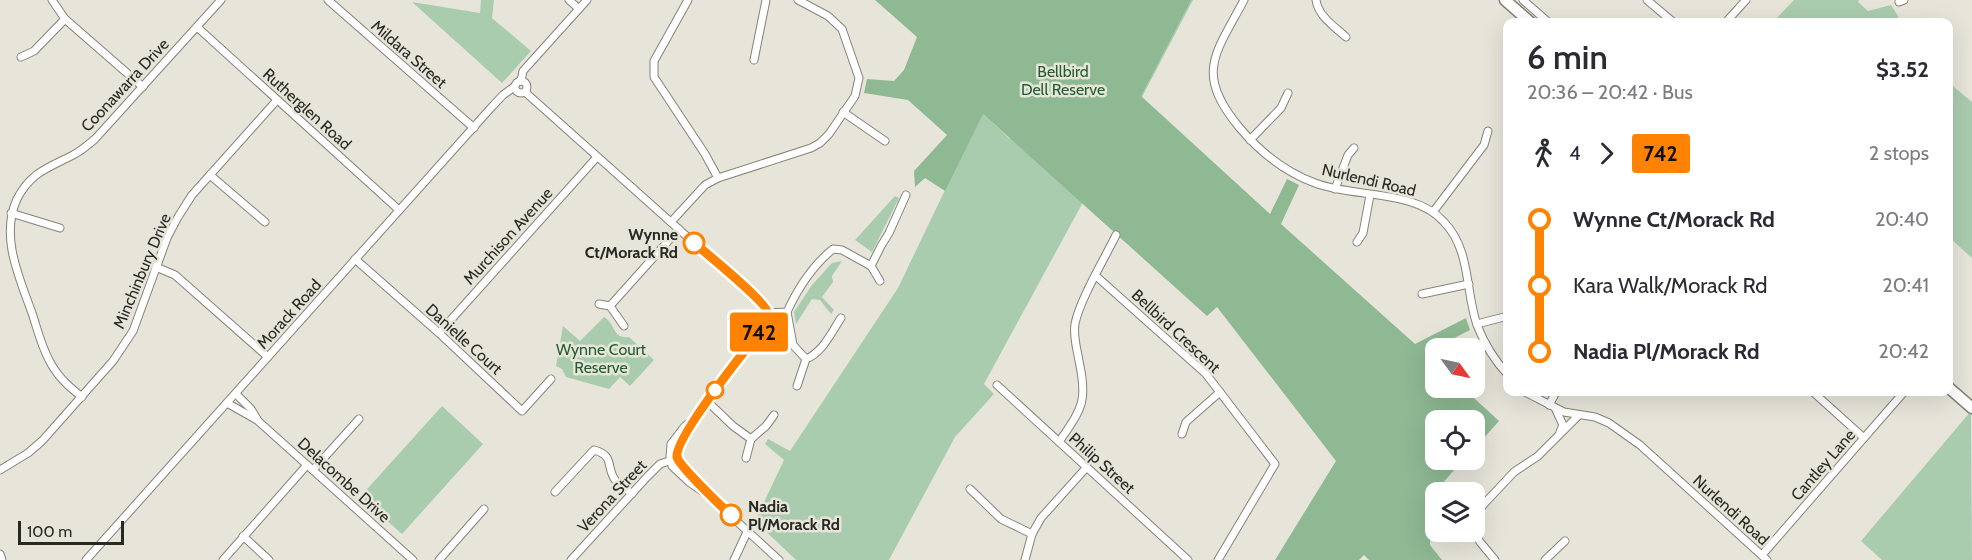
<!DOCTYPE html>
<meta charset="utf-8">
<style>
body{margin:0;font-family:Cabin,sans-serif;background:#f7f7f7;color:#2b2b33;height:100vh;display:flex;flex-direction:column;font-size:22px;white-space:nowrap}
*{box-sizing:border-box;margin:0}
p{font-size:20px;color:#7c7c81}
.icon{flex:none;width:33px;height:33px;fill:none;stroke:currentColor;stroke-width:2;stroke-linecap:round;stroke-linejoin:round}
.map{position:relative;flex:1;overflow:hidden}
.side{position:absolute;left:1503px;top:18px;width:450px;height:378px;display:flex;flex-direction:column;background:#fff;border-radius:12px;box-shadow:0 6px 24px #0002}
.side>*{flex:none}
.badge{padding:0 12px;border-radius:4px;font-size:21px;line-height:39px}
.needle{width:39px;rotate:123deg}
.buttons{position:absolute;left:1425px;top:338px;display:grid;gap:12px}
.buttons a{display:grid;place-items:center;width:60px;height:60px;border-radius:12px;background:#fff;box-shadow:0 6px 24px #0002;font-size:30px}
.scale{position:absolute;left:18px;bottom:15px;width:106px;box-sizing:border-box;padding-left:6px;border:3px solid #292924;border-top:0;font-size:16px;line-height:21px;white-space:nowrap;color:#292924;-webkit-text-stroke:4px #e7e5da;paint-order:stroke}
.map>.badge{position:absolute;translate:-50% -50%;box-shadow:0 0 0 3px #fff}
.legs{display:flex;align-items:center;gap:9px;height:66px;padding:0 24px;font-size:20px}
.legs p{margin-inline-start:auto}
.summary{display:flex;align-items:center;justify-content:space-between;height:102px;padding:0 24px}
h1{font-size:33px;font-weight:600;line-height:45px}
ul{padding:0 24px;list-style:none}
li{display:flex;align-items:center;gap:21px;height:66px;font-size:22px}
li i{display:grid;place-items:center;width:9px;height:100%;margin:0 8px;background:currentColor}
li i::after{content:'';width:15px;height:15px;margin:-8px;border:4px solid;border-radius:50%;background:#fff}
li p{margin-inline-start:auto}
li:first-child i{background:linear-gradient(#0000 50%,currentColor 0)}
li:last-child i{background:linear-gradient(currentColor 50%,#0000 0)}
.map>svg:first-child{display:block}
.green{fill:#aaccae}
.forest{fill:#8eb993}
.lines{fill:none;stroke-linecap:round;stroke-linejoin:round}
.minor-casing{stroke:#858379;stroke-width:9}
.secondary-casing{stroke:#858379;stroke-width:13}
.minor{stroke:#fff;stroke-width:7}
.secondary{stroke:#fff;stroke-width:10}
.line-1-casing{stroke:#fff;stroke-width:14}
.line-1{stroke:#ff8200;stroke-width:9}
.stop-1-dot{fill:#fff;stroke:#ff8200;stroke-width:3}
.labels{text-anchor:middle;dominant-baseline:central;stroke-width:5;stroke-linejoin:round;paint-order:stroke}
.street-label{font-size:16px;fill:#292924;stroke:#e7e5da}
.park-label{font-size:16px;fill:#215f2f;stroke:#e7e5da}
.stop-label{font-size:16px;font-weight:bold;fill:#292924;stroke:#e7e5da;text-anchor:end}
</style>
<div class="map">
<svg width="1972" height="560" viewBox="0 0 1972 560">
<rect width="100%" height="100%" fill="#e7e5da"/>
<g class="green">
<path d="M481,0h13l-2,18 39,33 -29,32 -90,-81 68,11z"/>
<path d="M1072,0h121l-51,97 -24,66 -36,41 -98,180 10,10 -39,43 -66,123h-93l-41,-39 29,-61 -19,-16 3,-5 22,12 108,-163 84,-175 28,26z"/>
<path d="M1794,0h65l-1,2 10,9 23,-6 7,11 1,6h-126z"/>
<path d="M1948,82l24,20v156l-23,-21z"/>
<path d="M895,196l4,2 -27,54 -17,-12z"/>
<path d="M842,261l-10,15 1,6 -11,15 12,13 -3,4 -11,-14 -8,-1 -16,25 -2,-12 18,-27 20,-22z"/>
<path d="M604,317c12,7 8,22 25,20l25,23 -24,26 -10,-9 -11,12 -43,-12 -4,-8 -6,-3 7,-40 17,15z"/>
<path d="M442,406l41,38 -81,90 -42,-37z"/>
<path d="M1971,411l1,149h-90l-21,-19z"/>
</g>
<path class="forest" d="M875,0h316l-50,96 129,118 17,-35 12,6 -18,39 134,120 51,-26 4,12 -45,23 10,10 1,24h26l37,34 -24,27 -1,-28h-38v39h28l-32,36 -2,50 12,15h-73l-5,-5 -5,5h-84l61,-99 -119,-154 -10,9 -224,-202 -38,77 -20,-13 -10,9 -1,-16 33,-36 -39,-35 -44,-7 3,-14 27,2 10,-11 13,-33z"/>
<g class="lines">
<g class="minor-casing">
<g id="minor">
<path d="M52,0l13,19 78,68"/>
<path d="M328,0l146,128"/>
<path d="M569,0l10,9"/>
<path d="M688,0l-34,61v16l51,77 13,24"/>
<path d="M1244,0c-28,53 -50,73 -5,127 20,24 46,45 76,56 39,15 100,6 129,39 27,28 21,68 33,103 7,18 18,36 31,50"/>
<path d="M1316,0c2,16 19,27 30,37"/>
<path d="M1523,0l25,22"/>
<path d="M1647,0l26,22"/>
<path d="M1899,2l5,-2"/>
<path d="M1726,22l20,-22"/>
<path d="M197,27l202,183"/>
<path d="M21,57l13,-6 31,-32"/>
<path d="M754,60l12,-60"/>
<circle cx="521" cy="87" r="6"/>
<path d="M521,81l2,-10 64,-71"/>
<path d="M525,92l241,215 2,6 -2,9c-16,23 -91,113 -89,134 1,9 25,30 31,39"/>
<path d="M843,112l42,29"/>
<path d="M1250,140l31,-32 7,-15"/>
<path d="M210,175l55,47"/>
<path d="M1335,189l13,-34 6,-7"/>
<path d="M1433,212l51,-67 4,-14"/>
<path d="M11,213l49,15"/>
<path d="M671,222l34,-37 13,-7 93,-30 9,-5 9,-9 26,-38 4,-18 -17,-49 -14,-13 -30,-16"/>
<path d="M1357,242l6,-9 7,-38"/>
<path d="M355,259l84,74 83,78 29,-32"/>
<path d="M871,266l9,15"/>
<path d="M156,267l19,8 93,82"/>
<path d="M1096,276l110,98 69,90 -57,96"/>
<path d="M1422,294l47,-10"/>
<path d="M599,304l11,2"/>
<path d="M787,312l6,33 13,14c17,-7 25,-26 35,-41"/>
<path d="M768,313l19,-1c11,-24 25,-46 46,-63l9,1 29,16 10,-20 8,-13 17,-38"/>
<path d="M1477,324l31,-8"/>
<path d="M624,326l-14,-20 69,-77"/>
<path d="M439,333l158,-176"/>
<path d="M997,385l191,175"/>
<path d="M797,386l9,-27"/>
<path d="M1525,392l39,20 31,5 14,6 31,22 127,115"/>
<path d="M1813,392l51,46"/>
<path d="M236,394l15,15 6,10"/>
<path d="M82,397c-14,-11 -25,-21 -33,-37 -8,-15 -12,-32 -17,-47 -13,-36 -32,-77 -15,-114 14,-27 31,-31 56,-44 8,-4 15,-10 22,-16l126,-139"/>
<path d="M707,401l26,25 18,13"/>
<path d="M227,403l30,17 156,140"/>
<path d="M1549,405l7,-13"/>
<path d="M1556,410l7,15 -3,7"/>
<path d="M693,420l-8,6 -14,18 -1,13 2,9 17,16 19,13 71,65"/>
<path d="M1182,434l4,-12 34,-30"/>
<path d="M1059,442c23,-34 29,-40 20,-81 -2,-13 -6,-24 -4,-37 4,-23 30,-66 41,-89"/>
<path d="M746,458l5,-19 15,-13 8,-11"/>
<path d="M0,470l28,-17 14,-12 71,-80 20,-30 34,-93 11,-21 14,-22 85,-95"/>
<path d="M313,470l46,-51"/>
<path d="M970,489l31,30 31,15"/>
<path d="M555,492l39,-42c22,6 11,18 22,31 4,4 11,8 16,13"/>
<path d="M1474,517l9,-12 31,-33 24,-16 41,-41"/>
<path d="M1474,530l6,12 15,18"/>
<path d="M243,536l26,24"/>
<path d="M0,554l2,6"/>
<path d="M1762,555l142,-163"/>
<path d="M86,560l403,-450 14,-15 11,-8"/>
<path d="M223,560l84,-95"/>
<path d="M439,560l45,-51"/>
<path d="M571,560l76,-83 13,-13 15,-5"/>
<path d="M734,560l14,-30"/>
<path d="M1025,560l7,-26 9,-16 45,-50"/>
<path d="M1545,560l20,-19"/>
</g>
</g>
<g class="secondary-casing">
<g id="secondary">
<path d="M1505,0l25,22"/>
<path d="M1948,387l24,21"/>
</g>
</g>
<use href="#minor" class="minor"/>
<use href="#secondary" class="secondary"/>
</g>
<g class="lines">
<g class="line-1-casing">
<path id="line-1" d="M694,243c11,9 74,61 74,70 0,7 -7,15 -10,21 -15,19 -84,105 -81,123 2,9 45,50 54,58"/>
</g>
<use href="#line-1" class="line-1"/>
</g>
<g class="stop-1-dot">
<circle cx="694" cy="243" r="10"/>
<circle cx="715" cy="390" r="8"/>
<circle cx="731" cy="515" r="10"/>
</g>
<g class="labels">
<g class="street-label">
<text transform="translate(409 54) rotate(41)">Mildara Street</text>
<text transform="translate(125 85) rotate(-47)">Coonawarra Drive</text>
<text transform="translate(307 109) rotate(42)">Rutherglen Road</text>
<text transform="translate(1369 180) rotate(13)">Nurlendi Road</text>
<text transform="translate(508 236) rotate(-48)">Murchison Avenue</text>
<text transform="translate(142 271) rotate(-67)">Minchinbury Drive</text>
<text transform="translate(289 314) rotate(-48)">Morack Road</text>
<text transform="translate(1176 331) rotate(43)">Bellbird Crescent</text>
<text transform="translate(464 339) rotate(42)">Danielle Court</text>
<text transform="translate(1102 463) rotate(42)">Philip Street</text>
<text transform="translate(1823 465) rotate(-49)">Cantley Lane</text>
<text transform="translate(344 480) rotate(42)">Delacombe Drive</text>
<text transform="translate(612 496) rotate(-47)">Verona Street</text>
<text transform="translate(1731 510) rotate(42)">Nurlendi Road</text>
</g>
<g class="park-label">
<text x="1063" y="71">Bellbird<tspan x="1063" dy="18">Dell Reserve</tspan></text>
<text x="601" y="349">Wynne Court<tspan x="601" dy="18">Reserve</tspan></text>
</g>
<g class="stop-label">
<text x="678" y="234">Wynne<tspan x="678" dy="18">Ct/Morack Rd</tspan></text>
<text x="748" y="506" text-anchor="start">Nadia<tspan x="748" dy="18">Pl/Morack Rd</tspan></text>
</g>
</g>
</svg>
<div class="buttons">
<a><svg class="needle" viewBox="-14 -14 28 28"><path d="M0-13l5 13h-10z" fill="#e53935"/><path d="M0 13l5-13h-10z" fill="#7c7c81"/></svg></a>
<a><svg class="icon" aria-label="locate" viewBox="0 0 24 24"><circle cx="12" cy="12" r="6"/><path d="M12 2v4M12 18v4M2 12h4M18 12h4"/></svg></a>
<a><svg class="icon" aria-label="layers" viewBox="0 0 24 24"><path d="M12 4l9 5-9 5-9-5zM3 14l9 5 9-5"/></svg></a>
</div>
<div class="scale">100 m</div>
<b class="badge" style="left:759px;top:332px;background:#ff8200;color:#111">742</b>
<section class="side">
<div class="summary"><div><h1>6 min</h1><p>20:36 – 20:42 · Bus</p></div><b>$3.52</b></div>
<div class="legs"><svg class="icon" aria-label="walk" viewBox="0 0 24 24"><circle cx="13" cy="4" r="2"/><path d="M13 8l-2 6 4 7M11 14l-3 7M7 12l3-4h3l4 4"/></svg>4<svg class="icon" aria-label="forward" viewBox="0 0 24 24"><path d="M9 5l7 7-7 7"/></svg><b class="badge" style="background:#ff8200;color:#111">742</b><p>2 stops</p></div>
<ul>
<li><i style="color:#ff8200"></i><b>Wynne Ct/Morack Rd</b><p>20:40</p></li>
<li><i style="color:#ff8200"></i><span>Kara Walk/Morack Rd</span><p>20:41</p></li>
<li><i style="color:#ff8200"></i><b>Nadia Pl/Morack Rd</b><p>20:42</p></li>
</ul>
</section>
</div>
